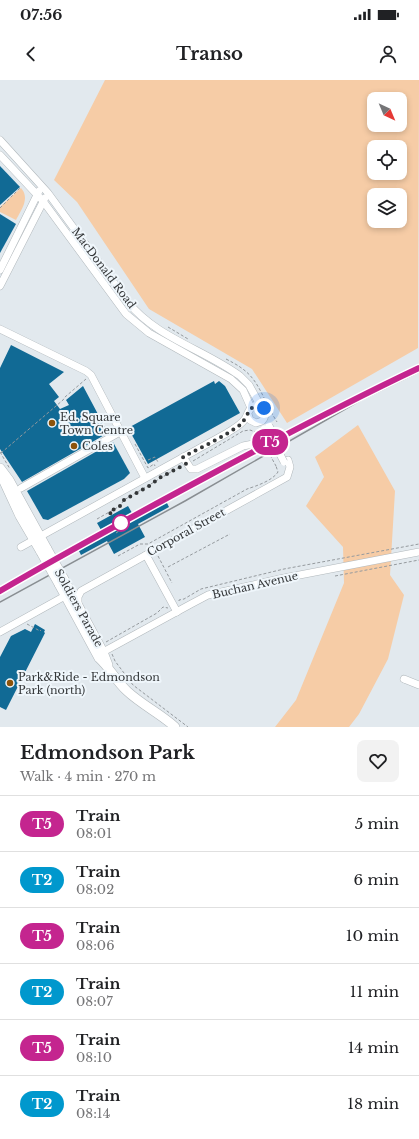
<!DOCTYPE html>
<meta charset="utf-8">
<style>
body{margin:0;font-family:"Libre Baskerville",serif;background:#f2f2f2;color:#202124;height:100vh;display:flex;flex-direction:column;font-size:15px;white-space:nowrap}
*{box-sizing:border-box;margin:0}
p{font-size:13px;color:#757577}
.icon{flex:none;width:22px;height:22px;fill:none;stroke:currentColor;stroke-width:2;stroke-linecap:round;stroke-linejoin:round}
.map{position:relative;height:647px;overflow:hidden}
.panel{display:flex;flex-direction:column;background:#fff;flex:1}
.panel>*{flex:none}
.badge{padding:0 8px;border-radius:13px;font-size:14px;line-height:26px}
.needle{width:26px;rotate:136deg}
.buttons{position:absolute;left:367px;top:12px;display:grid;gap:8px}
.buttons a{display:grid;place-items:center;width:40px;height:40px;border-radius:8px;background:#fff;box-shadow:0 2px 6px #0003;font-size:20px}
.you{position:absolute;width:20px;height:20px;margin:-10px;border:3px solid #fff;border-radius:50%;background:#1a73e8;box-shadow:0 0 0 6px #1a73e833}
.map>.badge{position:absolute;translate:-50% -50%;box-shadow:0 0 0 2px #fff}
.round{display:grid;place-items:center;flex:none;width:42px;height:42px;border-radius:8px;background:#f2f2f2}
.head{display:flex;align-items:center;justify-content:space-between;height:68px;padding:0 20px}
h1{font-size:19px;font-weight:700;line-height:30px}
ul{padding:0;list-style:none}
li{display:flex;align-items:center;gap:12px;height:56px;padding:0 20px;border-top:1px solid #e0e0e0}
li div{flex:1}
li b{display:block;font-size:15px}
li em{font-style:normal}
li .badge{min-width:44px;font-weight:700;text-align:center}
.status{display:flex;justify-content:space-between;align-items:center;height:28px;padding:0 20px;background:#fff;direction:ltr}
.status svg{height:11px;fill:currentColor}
header{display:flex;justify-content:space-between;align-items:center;height:52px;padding:0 20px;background:#fff;font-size:18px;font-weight:700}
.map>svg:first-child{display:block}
.green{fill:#f6cca6;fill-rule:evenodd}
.building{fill:#116a95}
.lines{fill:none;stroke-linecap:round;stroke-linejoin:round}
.minor-casing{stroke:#b1b8bc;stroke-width:8}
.major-casing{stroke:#b1b8bc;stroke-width:10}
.path{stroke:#959a9e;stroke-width:1;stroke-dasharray:3 2;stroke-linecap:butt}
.minor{stroke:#fff;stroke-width:7}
.major{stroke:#fff;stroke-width:9}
.rail{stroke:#898e92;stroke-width:1.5}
.minor-bridge-casing{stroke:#b1b8bc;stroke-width:8;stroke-linecap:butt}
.major-bridge-casing{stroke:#b1b8bc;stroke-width:10;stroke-linecap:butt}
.path-bridge{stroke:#959a9e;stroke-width:1;stroke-dasharray:3 2;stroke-linecap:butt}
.minor-bridge{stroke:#fff;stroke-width:7}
.major-bridge{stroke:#fff;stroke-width:9}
.line-casing{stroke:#fff;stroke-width:9}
.line{stroke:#c4258f;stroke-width:6}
.walk{stroke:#343739;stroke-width:4;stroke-dasharray:0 7.2}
.poi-dot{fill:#8c530b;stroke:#eff6fb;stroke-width:1.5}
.stop-dot{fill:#fff;stroke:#c4258f;stroke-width:2}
.labels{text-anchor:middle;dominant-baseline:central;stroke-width:4;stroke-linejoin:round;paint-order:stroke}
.street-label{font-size:11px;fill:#343739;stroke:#eff6fb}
.poi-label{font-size:11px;fill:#343739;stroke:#eff6fb;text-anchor:start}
</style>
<div class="status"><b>07:56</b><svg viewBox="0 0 49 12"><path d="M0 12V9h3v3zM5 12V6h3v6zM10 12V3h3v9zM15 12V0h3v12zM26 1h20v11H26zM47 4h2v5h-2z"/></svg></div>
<header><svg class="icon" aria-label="back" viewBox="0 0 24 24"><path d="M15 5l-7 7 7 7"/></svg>Transo<svg class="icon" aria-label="person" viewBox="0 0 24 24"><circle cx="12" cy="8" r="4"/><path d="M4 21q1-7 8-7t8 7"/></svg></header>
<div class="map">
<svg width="419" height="647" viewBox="0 0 419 647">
<rect width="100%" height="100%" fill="#e2e9ee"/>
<g class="green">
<path d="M105,0h314l-1,268 -131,75 -35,-54 -103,-60 -72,-107 -23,-22zM374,19h26v26h-26zM374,67h26v26h-26zM374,115h26v26h-26z"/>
<path d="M21,108c9,10 1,21 -5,32l-16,-8v-5z"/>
<path d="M358,345l37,66 -5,84 14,20 -16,64 -29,55 -10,13h-74l21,-27 48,-117 -1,-36 -37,-41 18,-29 -9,-20z"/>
</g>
<g class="building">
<path d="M0,86l20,21 -20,18z"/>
<path d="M0,134l16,10 -16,29z"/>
<path d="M11,265l53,27 -15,12 10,13 -5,4 6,8 9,-4 -3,-5 17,-14 25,47 -86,49 -22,-33v-81z"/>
<path d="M214,301l1,3 4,-3 6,5 15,27 -92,51 -20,-36z"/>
<path d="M113,362l17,31 -6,6 -76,41 -5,-1 -16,-28z"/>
<path d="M166,421l3,6 -31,17 7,13 -31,17 -7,-13 -26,14 -3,-6 26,-14 -7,-12 31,-17 7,12z"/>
<path d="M35,544l10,6 -1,2 1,1 -39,77 -6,-3v-50l11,-21 14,-7 6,3z"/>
</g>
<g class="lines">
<g class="minor-casing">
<g id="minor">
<path d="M0,60l48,53 80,109c27,35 77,48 112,74l9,9 11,20"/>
<path d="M0,75l43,46 83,113 23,19 82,46 12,11 8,18"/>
<path d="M0,190l39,-79"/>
<path d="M0,206l45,-88"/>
<path d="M0,249l86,42 5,4 54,103"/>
<path d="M183,377l8,12h6l46,-23 10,-2"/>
<path d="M21,408l99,-56"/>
<path d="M21,467l206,-114c6,-4 14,-8 18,-14 3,-4 3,-11 9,-13 10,-5 15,8 8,15l-6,2 -6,-3 -2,-6"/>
<path d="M146,475l31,57"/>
<path d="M78,524v-7l3,-6 206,-114 3,-10 -2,-7"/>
<path d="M0,552l65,-36"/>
<path d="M103,572l88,-48 17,-9 76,-17 135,-26"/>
<path d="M404,599l15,6"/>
</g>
</g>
<g class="major-casing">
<g id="major">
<path d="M0,388l9,12 38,69"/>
<path d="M1,395l19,41 21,36"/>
<path d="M65,501l38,71 5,13"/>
<path d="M59,504l40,74c11,10 17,23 28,33 15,14 34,23 48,36"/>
</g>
</g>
<g class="path">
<path d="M0,128l21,-21"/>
<path d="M168,247l20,12"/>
<path d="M226,279c24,12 29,20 40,43"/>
<path d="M271,332l6,10"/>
<path d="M135,364l13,24 6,-4 1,2"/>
<path d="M0,372l10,17"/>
<path d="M1,373l62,-53 2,-3 21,-18"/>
<path d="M148,380l7,-3 3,5"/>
<path d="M193,381l50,-30 7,-1 8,3"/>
<path d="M97,439l23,-13 4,-6 57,-34"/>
<path d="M115,450l10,-5 3,1"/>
<path d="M116,453l6,-4"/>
<path d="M107,455l8,-5 3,1"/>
<path d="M118,476l22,-12h8l99,-55c9,-3 25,-8 31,-17l-2,-6"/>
<path d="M158,476l14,27"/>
<path d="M168,487l62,-33"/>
<path d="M335,496l84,-16"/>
<path d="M179,521v-1l5,-1 17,-10 83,-20 135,-25"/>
<path d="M27,544l13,7 1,-1"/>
<path d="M106,562l51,-29 6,-6 5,1"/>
<path d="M112,574l3,7 18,24 55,42"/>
</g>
<use href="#minor" class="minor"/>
<use href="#major" class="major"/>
<g class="rail">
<path d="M0,511l176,-98 147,-78"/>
<path d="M0,522l185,-101 176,-101 58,-28"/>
</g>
<g class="minor-bridge-casing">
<g id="minor-bridge">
<path d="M269,346l8,14"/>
<path d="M264,349l8,10 12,23"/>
</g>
</g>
<g class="major-bridge-casing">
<g id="major-bridge">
<path d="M47,469l18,32"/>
<path d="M41,472l18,32"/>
</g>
</g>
<path class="path-bridge" d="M258,353l18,33"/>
<use href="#minor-bridge" class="minor-bridge"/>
<use href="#major-bridge" class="major-bridge"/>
</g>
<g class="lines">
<g class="line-casing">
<path id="line" d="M0,511c68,-40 137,-77 206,-114 71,-38 141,-75 213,-109"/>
</g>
<use href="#line" class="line"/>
<path class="walk" d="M121,443l-12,-11 11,-6 4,-6 25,-14 12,-9 25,-13 -3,-7c19,-10 39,-19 57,-32 8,-7 10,-26 24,-17"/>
</g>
<g class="poi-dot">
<circle cx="52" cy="343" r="4"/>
<circle cx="74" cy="366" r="4"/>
<circle cx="10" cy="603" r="4"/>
</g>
<circle class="stop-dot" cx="121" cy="443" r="8"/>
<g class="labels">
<g class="street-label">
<text transform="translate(104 188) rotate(53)">MacDonald Road</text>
<text transform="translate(186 452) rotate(-29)">Corporal Street</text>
<text transform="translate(255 505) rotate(-13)">Buchan Avenue</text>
<text transform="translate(79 528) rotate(61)">Soldiers Parade</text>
</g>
<g class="poi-label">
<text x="60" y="337">Ed. Square<tspan x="60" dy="13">Town Centre</tspan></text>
<text x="82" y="366">Coles</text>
<text x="18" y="597">Park&amp;Ride - Edmondson<tspan x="18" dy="13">Park (north)</tspan></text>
</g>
</g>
</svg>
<div class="buttons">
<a><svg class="needle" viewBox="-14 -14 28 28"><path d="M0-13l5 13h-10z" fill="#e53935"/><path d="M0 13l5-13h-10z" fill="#757577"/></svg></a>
<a><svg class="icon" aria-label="locate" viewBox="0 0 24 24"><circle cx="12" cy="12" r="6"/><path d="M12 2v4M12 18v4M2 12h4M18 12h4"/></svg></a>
<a><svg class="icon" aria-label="layers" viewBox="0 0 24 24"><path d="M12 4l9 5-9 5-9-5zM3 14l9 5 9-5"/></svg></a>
</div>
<div class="you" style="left:264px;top:328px"></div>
<b class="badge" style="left:270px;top:362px;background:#c4258f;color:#fff">T5</b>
</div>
<section class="panel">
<div class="head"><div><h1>Edmondson Park</h1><p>Walk · 4 min · 270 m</p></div><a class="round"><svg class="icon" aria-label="heart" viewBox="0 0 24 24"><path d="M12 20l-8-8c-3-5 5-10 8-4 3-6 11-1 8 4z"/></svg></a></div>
<ul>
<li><span class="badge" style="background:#c4258f;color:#fff">T5</span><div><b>Train</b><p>08:01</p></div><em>5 min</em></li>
<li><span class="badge" style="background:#0098cd;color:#fff">T2</span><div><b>Train</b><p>08:02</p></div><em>6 min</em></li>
<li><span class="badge" style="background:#c4258f;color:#fff">T5</span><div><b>Train</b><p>08:06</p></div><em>10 min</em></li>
<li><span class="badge" style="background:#0098cd;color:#fff">T2</span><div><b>Train</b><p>08:07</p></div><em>11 min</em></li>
<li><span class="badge" style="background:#c4258f;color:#fff">T5</span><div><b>Train</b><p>08:10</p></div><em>14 min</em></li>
<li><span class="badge" style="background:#0098cd;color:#fff">T2</span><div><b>Train</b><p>08:14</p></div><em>18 min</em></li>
</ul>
</section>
